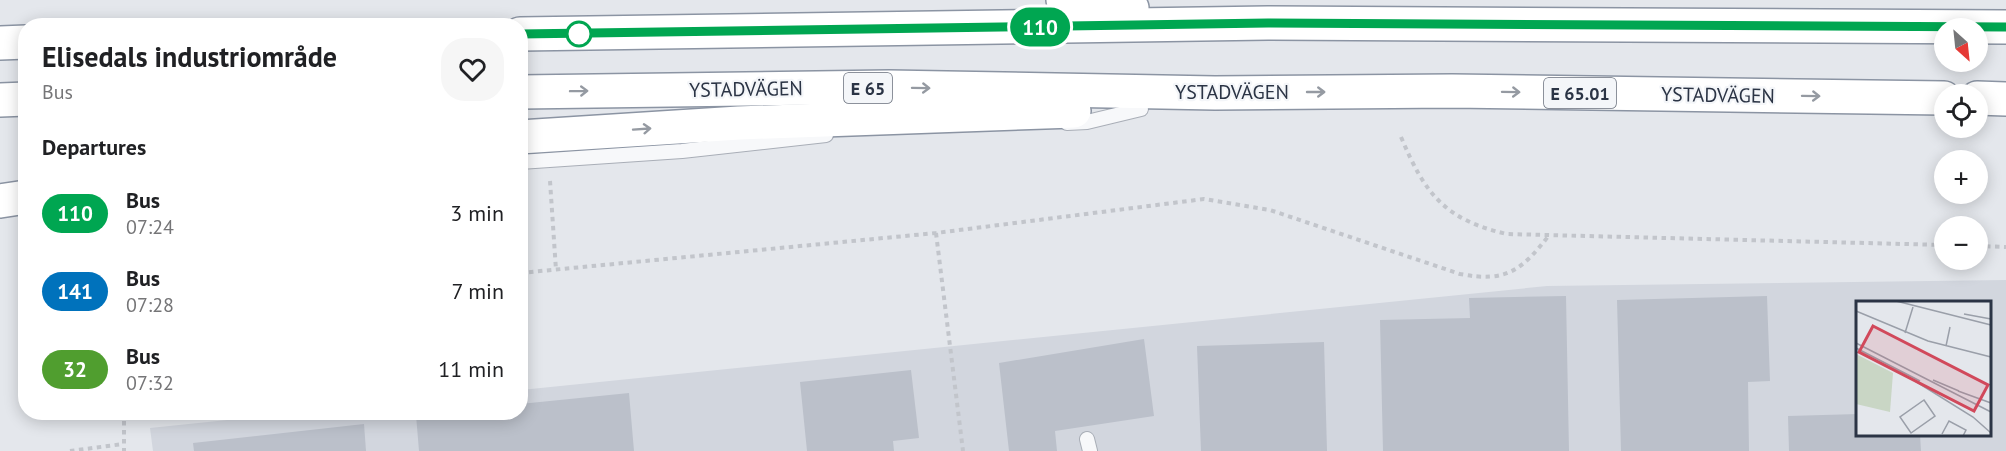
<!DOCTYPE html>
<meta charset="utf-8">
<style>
body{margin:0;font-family:"PT Sans",sans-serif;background:#f6f6f6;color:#202124;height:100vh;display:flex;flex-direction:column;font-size:22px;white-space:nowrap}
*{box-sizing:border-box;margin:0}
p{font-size:20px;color:#757577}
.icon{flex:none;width:33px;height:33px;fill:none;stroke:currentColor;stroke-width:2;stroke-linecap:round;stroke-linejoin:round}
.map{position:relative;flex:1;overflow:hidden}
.panel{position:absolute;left:18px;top:18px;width:510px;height:402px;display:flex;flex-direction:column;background:#fff;border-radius:24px;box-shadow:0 3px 15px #0003}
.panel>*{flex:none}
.badge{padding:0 12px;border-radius:20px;font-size:21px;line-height:39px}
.needle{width:39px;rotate:153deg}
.controls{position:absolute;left:1934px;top:18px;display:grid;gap:12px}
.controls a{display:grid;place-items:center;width:54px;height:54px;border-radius:50%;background:#fff;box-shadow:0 3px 15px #0003;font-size:30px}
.map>.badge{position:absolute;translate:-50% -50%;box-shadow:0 0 0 3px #fff}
h2{padding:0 24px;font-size:22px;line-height:54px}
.round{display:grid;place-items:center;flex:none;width:63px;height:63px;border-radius:24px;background:#f6f6f6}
.head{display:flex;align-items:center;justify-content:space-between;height:102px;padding:0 24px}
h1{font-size:28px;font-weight:700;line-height:45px}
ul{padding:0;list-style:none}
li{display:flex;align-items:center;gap:18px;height:78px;padding:0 24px}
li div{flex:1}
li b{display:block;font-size:22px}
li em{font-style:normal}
li .badge{min-width:66px;font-weight:700;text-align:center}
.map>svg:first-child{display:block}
.built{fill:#d2d6de;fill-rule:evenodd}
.building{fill:#bbc0ca}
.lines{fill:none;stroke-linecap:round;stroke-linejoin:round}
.service-casing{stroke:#a9aeb7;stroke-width:16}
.motorway-casing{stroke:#8b94a3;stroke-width:36}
.path{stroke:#c2c5cb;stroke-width:4;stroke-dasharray:4.5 4.5;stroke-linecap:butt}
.service{stroke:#f7f8fa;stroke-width:14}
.motorway{stroke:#fff;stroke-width:33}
.oneway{stroke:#959aa2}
.line-casing{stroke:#fff;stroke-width:14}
.line{stroke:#00a651;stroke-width:9}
.stop-dot{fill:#fff;stroke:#00a651;stroke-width:3}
.labels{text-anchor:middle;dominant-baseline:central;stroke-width:4.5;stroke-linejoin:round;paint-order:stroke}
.shield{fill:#f4f6f9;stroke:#676e7b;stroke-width:1.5}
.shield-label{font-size:18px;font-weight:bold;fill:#2b3445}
.street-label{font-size:20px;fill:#2b3445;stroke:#f4f6f9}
.inset-road{fill:none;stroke:#9a9fa9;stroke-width:1.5}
.view{fill:#d1495b;fill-opacity:0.15;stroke:#d1495b;stroke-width:3}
.inset-edge{fill:none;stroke:#2b3445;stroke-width:3}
</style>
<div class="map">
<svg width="2006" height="451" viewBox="0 0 2006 451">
<rect width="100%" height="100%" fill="#e4e7ec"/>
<path class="built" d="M2006,280v171h-1853l-3,-23 154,-16h216l1,-22 1026,-104zM1858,302h132v132h-132z"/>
<g class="building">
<path d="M1566,296l3,155h-186l-3,-131 90,-2 -1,-20z"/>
<path d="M1767,296l3,85 -22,1 1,69h-128l-4,-151z"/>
<path d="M1144,339l10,77 -99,15 2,20h-48l-10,-88z"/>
<path d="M1324,342l3,109h-126l-4,-105z"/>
<path d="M911,370l8,68 -26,3 1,10h-87l-7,-69z"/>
<path d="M629,393l5,58h-215l-3,-36 104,-3v-8z"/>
<path d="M1858,414v20h62l1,17h-132l-1,-35z"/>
<path d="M364,424l2,27h-172l-1,-8z"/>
</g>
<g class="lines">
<g class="service-casing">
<g id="service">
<path d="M1067,123l20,-1 54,-13"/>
<path d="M520,162l162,-11 144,-16"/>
<path d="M1087,439l3,12"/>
</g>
</g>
<g class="motorway-casing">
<g id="motorway">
<path d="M1063,0l69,8"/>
<path d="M520,34l748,-11 738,4"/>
<path d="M0,43l26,-1"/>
<path d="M520,92l369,-5 326,6 237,-2 492,7"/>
<path d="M1977,98l29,1"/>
<path d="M0,100l26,-1"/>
<path d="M520,137l219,-14 335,-12"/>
<path d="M0,201l26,-4"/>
</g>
</g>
<g class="path">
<path d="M1401,137c24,57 44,83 106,97l437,11"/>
<path d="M550,181l6,89"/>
<path d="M936,233l27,218"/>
<path d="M1977,246l29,1"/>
<path d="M520,273l416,-40 268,-34 66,11 190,64c47,9 62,-4 90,-40"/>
<path d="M124,412v39"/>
<path d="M70,451l53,-7"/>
</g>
<use href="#service" class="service"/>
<use href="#motorway" class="motorway"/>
</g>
<defs><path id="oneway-shaft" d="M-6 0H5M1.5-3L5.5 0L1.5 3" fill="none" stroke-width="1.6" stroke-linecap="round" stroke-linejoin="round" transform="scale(1.5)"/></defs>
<g class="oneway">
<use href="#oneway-shaft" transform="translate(921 88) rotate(1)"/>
<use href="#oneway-shaft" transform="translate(579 91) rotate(-1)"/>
<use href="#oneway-shaft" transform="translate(1316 92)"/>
<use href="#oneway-shaft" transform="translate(1511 92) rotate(1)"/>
<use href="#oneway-shaft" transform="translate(1811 96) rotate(1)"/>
<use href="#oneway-shaft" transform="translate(642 129) rotate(-4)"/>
</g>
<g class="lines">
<g class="line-casing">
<path id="line" d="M520,34l748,-11 738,4"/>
</g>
<use href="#line" class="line"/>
</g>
<circle class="stop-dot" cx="579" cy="34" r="12"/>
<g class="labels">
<g class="shield">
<rect x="844" y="73" width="48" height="30" rx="4.5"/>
<rect x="1544" y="78" width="72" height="30" rx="4.5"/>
</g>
<g class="shield-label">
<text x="868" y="88">E 65</text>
<text x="1580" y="93">E 65.01</text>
</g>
<g class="street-label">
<text transform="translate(746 89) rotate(-1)">YSTADVÄGEN</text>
<text x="1232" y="92">YSTADVÄGEN</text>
<text transform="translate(1718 95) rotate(1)">YSTADVÄGEN</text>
</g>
</g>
<g transform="translate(1856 301)">
<rect width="135" height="135" fill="#e4e7ec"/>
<path d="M0,53l37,19 -3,39 -34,-8z" fill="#c9d6c5"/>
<path class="inset-road" d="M40,0l95,24M0,10l72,30 63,16M108,13l27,5M49,32l8,-26M0,42l135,69M90,45l4,-19M0,47l64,33M77,79l26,11M59,80l58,36 18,16M102,90l33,12M68,99l11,16 -24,17 -11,-16zM86,133l7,-13 17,9 -3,6"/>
<path class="view" d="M17,25l115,59 -14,26 -115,-59z"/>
<rect width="135" height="135" class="inset-edge"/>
</g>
</svg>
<div class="controls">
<a><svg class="needle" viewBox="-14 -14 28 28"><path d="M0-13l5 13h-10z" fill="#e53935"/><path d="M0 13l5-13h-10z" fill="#757577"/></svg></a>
<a><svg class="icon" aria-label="locate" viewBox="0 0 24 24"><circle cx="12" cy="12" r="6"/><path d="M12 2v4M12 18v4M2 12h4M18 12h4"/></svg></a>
<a>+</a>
<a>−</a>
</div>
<b class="badge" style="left:1040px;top:27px;background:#00a651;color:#fff">110</b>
<section class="panel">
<div class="head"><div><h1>Elisedals industriområde</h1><p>Bus</p></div><a class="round"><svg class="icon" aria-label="heart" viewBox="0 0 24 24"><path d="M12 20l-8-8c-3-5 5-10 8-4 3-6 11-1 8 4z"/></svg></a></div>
<h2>Departures</h2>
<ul>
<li><span class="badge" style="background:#00a651;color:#fff">110</span><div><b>Bus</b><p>07:24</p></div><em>3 min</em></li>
<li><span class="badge" style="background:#0072bc;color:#fff">141</span><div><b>Bus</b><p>07:28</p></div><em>7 min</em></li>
<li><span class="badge" style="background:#509e2f;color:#fff">32</span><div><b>Bus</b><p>07:32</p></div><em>11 min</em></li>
</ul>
</section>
</div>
